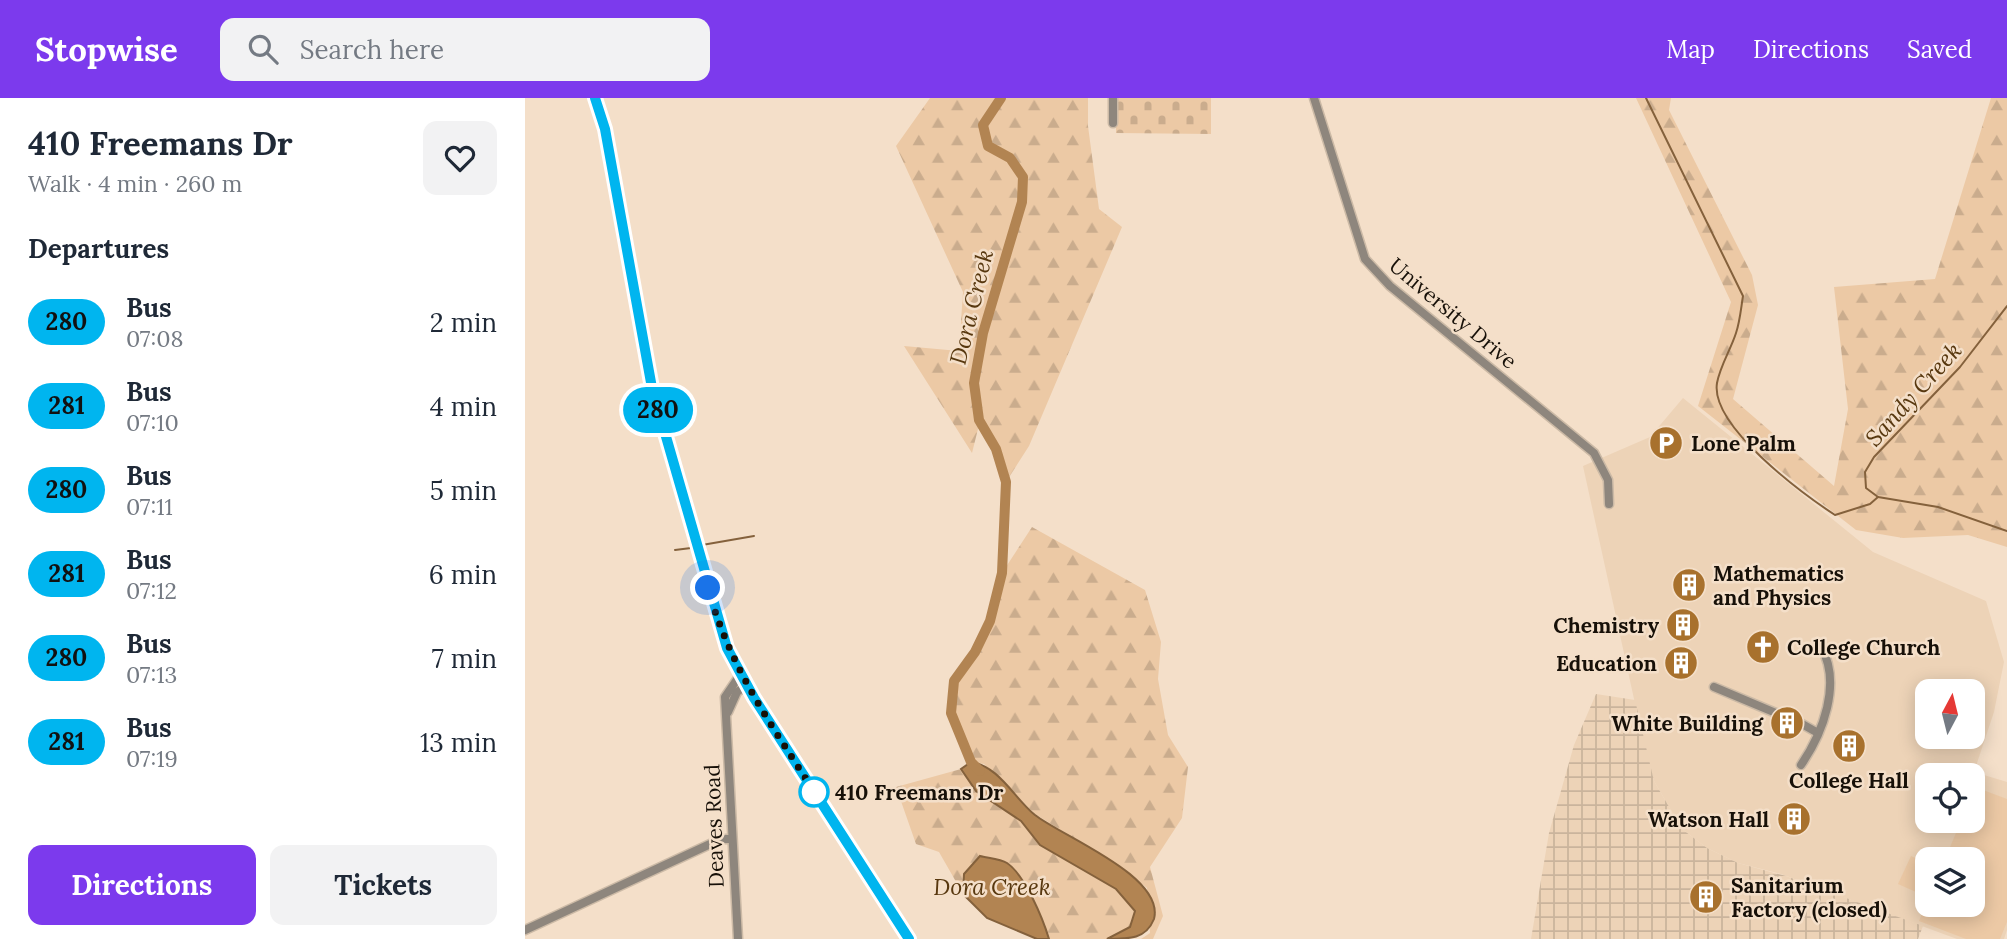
<!DOCTYPE html>
<meta charset="utf-8">
<style>
body{margin:0;font-family:Lora,serif;background:#f2f2f3;color:#1f2937;height:100vh;display:flex;flex-direction:column;font-size:26px;white-space:nowrap}
*{box-sizing:border-box;margin:0}
p{font-size:23px;color:#747a83}
.icon{flex:none;width:38px;height:38px;fill:none;stroke:currentColor;stroke-width:2;stroke-linecap:round;stroke-linejoin:round}
.map{position:relative;flex:1;overflow:hidden}
.drawer{display:flex;flex-direction:column;background:#fff;width:525px}
.drawer>*{flex:none}
.badge{padding:0 14px;border-radius:23px;font-size:24px;line-height:46px}
.needle{width:46px;rotate:7deg}
.buttons{position:absolute;left:1390px;top:581px;display:grid;gap:14px}
.buttons a{display:grid;place-items:center;width:70px;height:70px;border-radius:14px;background:#fff;box-shadow:0 4px 18px #0003;font-size:35px}
.you{position:absolute;width:35px;height:35px;margin:-18px;border:5px solid #fff;border-radius:50%;background:#1a73e8;box-shadow:0 0 0 10px #1a73e833}
.map>.badge{position:absolute;translate:-50% -50%;box-shadow:0 0 0 4px #fff}
h2{padding:0 28px;font-size:26px;line-height:63px}
.round{display:grid;place-items:center;flex:none;width:74px;height:74px;border-radius:14px;background:#f2f2f3}
.head{display:flex;align-items:center;justify-content:space-between;height:119px;padding:0 28px}
h1{font-size:33px;font-weight:700;line-height:52px}
.primary-button{display:flex;gap:14px;margin-top:auto;padding:14px 28px}
.primary-button a{flex:1;height:80px;border-radius:14px;background:#7c3aed;color:#fff;font-size:28px;font-weight:700;line-height:80px;text-align:center}
.primary-button a+a{background:#f2f2f3;color:#1f2937}
ul{padding:0;list-style:none}
li{display:flex;align-items:center;gap:21px;height:84px;padding:0 28px}
li div{flex:1}
li b{display:block;font-size:26px}
li em{font-style:normal}
li .badge{min-width:77px;font-weight:700;text-align:center}
header{display:flex;align-items:center;gap:42px;box-sizing:border-box;height:98px;padding:0 35px;background:#7c3aed;color:#fff}
header strong{font-size:33px}
nav{display:flex;gap:38px;margin-inline-start:auto;font-size:24px}
.search{width:490px;height:63px;background:#f2f2f3;display:flex;align-items:center;gap:18px;box-sizing:border-box;padding:0 24px;border-radius:14px;color:#747a83;font-size:26px}
main{display:flex;flex:1;min-height:0}
.map>svg:first-child{display:block}
.built{fill:#edd3b7;fill-rule:evenodd}
.industrial{fill:url(#industrial-grid)}
.forest{fill:url(#forest-firs)}
.cemetery{fill:url(#cemetery-stones)}
.pitch{fill:#ecc9a5}
.water{fill:#b28452;stroke:#84613c;stroke-width:2}
.lines{fill:none;stroke-linecap:round;stroke-linejoin:round}
.stream{stroke:#84613c;stroke-width:2}
.river{stroke:#b28452;stroke-width:10}
.minor-casing{stroke:#ccbaa6;stroke-width:11}
.major-casing{stroke:#ccbaa6;stroke-width:14}
.minor{stroke:#8e867d;stroke-width:8}
.major{stroke:#4a3c2d;stroke-width:10}
.line-casing{stroke:#fff;stroke-width:16}
.line{stroke:#00b5ef;stroke-width:10}
.walk{stroke:#171008;stroke-width:7;stroke-dasharray:0 12.6}
.stop-dot{fill:#fff;stroke:#00b5ef;stroke-width:3.5}
.labels{text-anchor:middle;dominant-baseline:central;stroke-width:5;stroke-linejoin:round;paint-order:stroke}
.street-label{font-size:21px;fill:#171008;stroke:#f4dfc9}
.poi-label{font-size:21px;font-weight:bold;fill:#171008;stroke:#f4dfc9;text-anchor:start}
.stop-label{font-size:21px;font-weight:bold;fill:#171008;stroke:#f4dfc9;text-anchor:start}
.water-label{font-size:23px;font-style:italic;fill:#58380f;stroke:#f4dfc9}
</style>
<header>
<strong>Stopwise</strong>
<div class="search"><svg class="icon" aria-label="search" viewBox="0 0 24 24"><circle cx="10" cy="10" r="6"/><path d="M15 15l6 6"/></svg>Search here</div>
<nav><a>Map</a><a>Directions</a><a>Saved</a></nav>
</header>
<main>
<section class="drawer">
<div class="head"><div><h1>410 Freemans Dr</h1><p>Walk · 4 min · 260 m</p></div><a class="round"><svg class="icon" aria-label="heart" viewBox="0 0 24 24"><path d="M12 20l-8-8c-3-5 5-10 8-4 3-6 11-1 8 4z"/></svg></a></div>
<h2>Departures</h2>
<ul>
<li><span class="badge" style="background:#00b5ef;color:#111">280</span><div><b>Bus</b><p>07:08</p></div><em>2 min</em></li>
<li><span class="badge" style="background:#00b5ef;color:#111">281</span><div><b>Bus</b><p>07:10</p></div><em>4 min</em></li>
<li><span class="badge" style="background:#00b5ef;color:#111">280</span><div><b>Bus</b><p>07:11</p></div><em>5 min</em></li>
<li><span class="badge" style="background:#00b5ef;color:#111">281</span><div><b>Bus</b><p>07:12</p></div><em>6 min</em></li>
<li><span class="badge" style="background:#00b5ef;color:#111">280</span><div><b>Bus</b><p>07:13</p></div><em>7 min</em></li>
<li><span class="badge" style="background:#00b5ef;color:#111">281</span><div><b>Bus</b><p>07:19</p></div><em>13 min</em></li>
</ul>
<div class="primary-button"><a>Directions</a><a>Tickets</a></div>
</section>
<div class="map">
<svg width="1482" height="841" viewBox="0 0 1482 841">
<defs>
<pattern id="industrial-grid" width="8" height="8" patternUnits="userSpaceOnUse" patternTransform="scale(1.75)"><rect width="8" height="8" fill="#edd3b7"/><path d="M0 4h8M4 0v8" fill="none" stroke="#cab49c"/></pattern>
<pattern id="forest-firs" width="22" height="20" patternUnits="userSpaceOnUse" patternTransform="scale(1.75)"><rect width="22" height="20" fill="#ecc9a5"/><path d="M5 1l3.5 6h-7zM16 11l3.5 6h-7z" fill="#caac8d"/></pattern>
<pattern id="cemetery-stones" width="16" height="16" patternUnits="userSpaceOnUse" patternTransform="scale(1.75)"><rect width="16" height="16" fill="#ecc9a5"/><path d="M2 7V4a2 2 0 0 1 4 0v3zM10 15v-3a2 2 0 0 1 4 0v3z" fill="#caac8d"/></pattern>
</defs>
<rect width="100%" height="100%" fill="#f4dfc9"/>
<path class="built" d="M1158,300l190,154 113,49 18,61 -10,50 -20,60 33,10v148l-3,9h-47l-176,-65 -43,-11 -31,-15 -25,-19 -28,-48 -11,-41 -60,-274 67,-29zM1402,593h45v46h-45zM1402,677h45v46h-45zM1402,761h45v46h-45z"/>
<path class="industrial" d="M1071,596l39,6 19,81 28,48 25,19 31,15 48,13 137,50 -5,13h-387l18,-106 25,-88z"/>
<g class="forest">
<path d="M405,0h158v28l11,83 23,18 -93,219 -23,36 -10,-33 -16,-28 -8,32 -68,-107 55,5 4,-59 -67,-146z"/>
<path d="M1111,0h35l-2,12 83,165 6,30 -25,94 101,87 14,-77 -14,-122 101,-8 56,-181h16v449l-39,-12 -65,3 -47,-8 -158,-124 33,-104z"/>
<path d="M507,429l113,63 16,52 -3,37 10,56 20,32 -6,51 -32,49 13,49 -10,23h-12l9,-6 -3,-45 -24,-19 -88,-55 -51,-50 -13,-2 -20,-49 3,-32 21,-29 15,-31 12,-48z"/>
<path d="M436,671l15,22 45,30 19,24 76,44 19,22 -5,16 -23,12h-58c-9,-29 -24,-53 -42,-76l-43,11 -1,20 -24,-42 -23,-8 -20,-57z"/>
</g>
<path class="cemetery" d="M591,0h95v36l-95,-1z"/>
<g class="pitch">
<path d="M1450,689l32,12v123l-7,17h-34l-47,-18 8,-19v3h45v-46h-27l16,-38h11z"/>
<path d="M1386,758l16,7 -2,33 -27,-12z"/>
</g>
<g class="water">
<path d="M446,664c28,4 43,36 64,53 28,22 130,61 119,104 -8,20 -24,20 -47,20l23,-12 5,-16 -19,-22 -76,-44 -19,-24 -45,-30 -15,-22z"/>
<path d="M455,758c7,2 20,3 27,7 18,12 36,56 42,76h-12l-50,-21 -24,-24 1,-20z"/>
</g>
<g class="lines">
<g class="stream">
<path d="M1121,0l97,198c-2,12 -3,25 -7,37 -5,16 -16,33 -19,50 -7,43 86,111 118,132l35,-11 8,-7"/>
<path d="M1482,208l-47,61 -86,90 -9,15 1,16 12,9 60,10 69,24"/>
<path d="M177,447l52,-9"/>
<path d="M150,452l16,-2"/>
</g>
<path class="river" d="M455,673l-9,-9 -20,-49 3,-32 21,-29 15,-31 12,-48 4,-91 -10,-33 -17,-29 -5,-37 9,-50 39,-131 1,-25 -13,-19 -22,-12 -5,-21 18,-27"/>
<g class="minor-casing">
<g id="minor">
<path d="M588,0v25"/>
<path d="M789,0l51,161 25,27 204,167 14,27 1,24"/>
<path d="M1189,589l69,29"/>
<path d="M203,614l9,-20 10,-7"/>
<path d="M1270,622l23,13"/>
<path d="M1276,667c22,-32 41,-82 20,-118"/>
<path d="M0,832l196,-91h10"/>
<path d="M213,841l-13,-242 15,-22"/>
</g>
</g>
<g class="major-casing">
<path id="major" d="M70,0l10,31 47,259 75,260 27,50 155,241"/>
</g>
<use href="#minor" class="minor"/>
<use href="#major" class="major"/>
</g>
<g class="lines">
<g class="line-casing">
<path id="line" d="M70,0l10,31 47,259 75,260 27,50 155,241"/>
</g>
<use href="#line" class="line"/>
<path class="walk" d="M183,490c22,81 65,139 109,208l-3,-4"/>
</g>
<defs>
<g id="parking-disc" transform="scale(1.75)"><circle r="9.5" fill="#a8712d" stroke="#f4dfc9"/><path d="M-3.5-5.5H1a3.5 3.5 0 0 1 0 7H-1V5.5H-3.5ZM-1-3.4V-.6H.8a1.4 1.4 0 0 0 0-2.8Z" fill="#fff"/></g>
<g id="building-disc" transform="scale(1.75)"><circle r="9.5" fill="#a8712d" stroke="#f4dfc9"/><path d="M-4-6H4V6H1V3H-1V6H-4ZM-2.5-4.3h1.7v1.8h-1.7ZM.8-4.3h1.7v1.8H.8ZM-2.5-1h1.7V.8h-1.7ZM.8-1h1.7V.8H.8Z" fill="#fff"/></g>
<g id="church-disc" transform="scale(1.75)"><circle r="9.5" fill="#a8712d" stroke="#f4dfc9"/><path d="M-1.2-6h2.4v3.5h3.3v2.4h-3.3V6h-2.4V-.1h-3.3v-2.4h3.3Z" fill="#fff"/></g>
</defs>
<g fill-rule="evenodd">
<use href="#parking-disc" x="1141" y="345"/>
<use href="#building-disc" x="1164" y="487"/>
<use href="#building-disc" x="1158" y="527"/>
<use href="#church-disc" x="1238" y="549"/>
<use href="#building-disc" x="1156" y="565"/>
<use href="#building-disc" x="1262" y="625"/>
<use href="#building-disc" x="1324" y="648"/>
<use href="#building-disc" x="1269" y="721"/>
<use href="#building-disc" x="1181" y="799"/>
</g>
<circle class="stop-dot" cx="289" cy="694" r="14"/>
<g class="labels">
<g class="street-label">
<text transform="translate(928 215) rotate(40)">University Drive</text>
<text transform="translate(189 728) rotate(-92)">Deaves Road</text>
</g>
<g class="poi-label">
<text x="1166" y="345">Lone Palm</text>
<text x="1188" y="475">Mathematics<tspan x="1188" dy="24">and Physics</tspan></text>
<text x="1134" y="527" text-anchor="end">Chemistry</text>
<text x="1262" y="549">College Church</text>
<text x="1132" y="565" text-anchor="end">Education</text>
<text x="1238" y="625" text-anchor="end">White Building</text>
<text x="1324" y="682" text-anchor="middle">College Hall</text>
<text x="1244" y="721" text-anchor="end">Watson Hall</text>
<text x="1206" y="787">Sanitarium<tspan x="1206" dy="24">Factory (closed)</tspan></text>
</g>
<g class="stop-label">
<text x="310" y="694">410 Freemans Dr</text>
</g>
<g class="water-label">
<text transform="translate(446 209) rotate(-76)">Dora Creek</text>
<text transform="translate(1388 296) rotate(-48)">Sandy Creek</text>
<text x="467" y="788">Dora Creek</text>
</g>
</g>
</svg>
<div class="buttons">
<a><svg class="needle" viewBox="-14 -14 28 28"><path d="M0-13l5 13h-10z" fill="#e53935"/><path d="M0 13l5-13h-10z" fill="#747a83"/></svg></a>
<a><svg class="icon" aria-label="locate" viewBox="0 0 24 24"><circle cx="12" cy="12" r="6"/><path d="M12 2v4M12 18v4M2 12h4M18 12h4"/></svg></a>
<a><svg class="icon" aria-label="layers" viewBox="0 0 24 24"><path d="M12 4l9 5-9 5-9-5zM3 14l9 5 9-5"/></svg></a>
</div>
<div class="you" style="left:183px;top:490px"></div>
<b class="badge" style="left:133px;top:312px;background:#00b5ef;color:#111">280</b>
</div>
</main>
